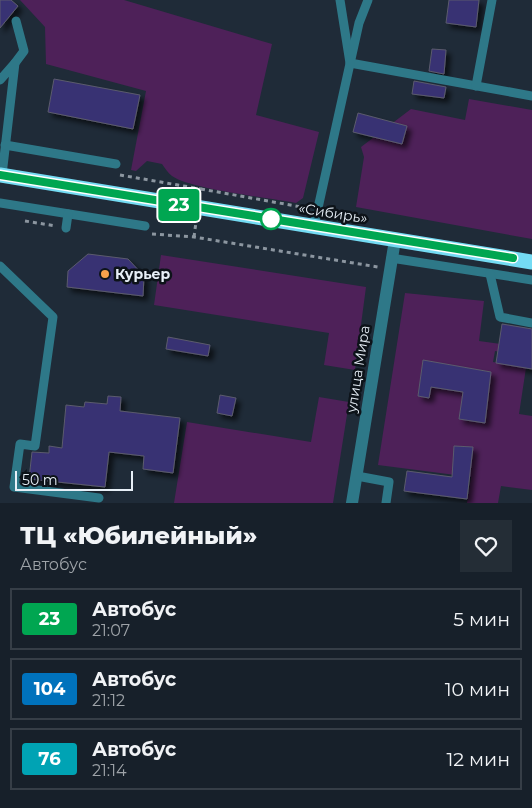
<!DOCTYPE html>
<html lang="ru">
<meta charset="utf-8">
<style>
body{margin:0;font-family:Montserrat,sans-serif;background:#242d36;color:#f1f3f6;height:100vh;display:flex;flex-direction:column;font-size:19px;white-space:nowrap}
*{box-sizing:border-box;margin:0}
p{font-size:16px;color:#9ea3a8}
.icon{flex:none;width:28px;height:28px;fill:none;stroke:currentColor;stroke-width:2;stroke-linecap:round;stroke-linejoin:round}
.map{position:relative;height:503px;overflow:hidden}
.details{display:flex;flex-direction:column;background:#17202a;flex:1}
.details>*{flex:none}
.badge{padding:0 10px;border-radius:4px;font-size:18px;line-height:32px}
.scale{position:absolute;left:15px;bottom:12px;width:118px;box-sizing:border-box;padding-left:5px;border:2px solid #e7eff7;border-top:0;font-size:14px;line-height:18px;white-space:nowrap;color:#e7eff7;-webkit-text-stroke:4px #0d1319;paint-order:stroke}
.map>.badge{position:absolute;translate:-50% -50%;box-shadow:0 0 0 2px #fff}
.round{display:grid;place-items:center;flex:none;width:52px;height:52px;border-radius:0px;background:#242d36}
.overview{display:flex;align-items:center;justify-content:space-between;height:85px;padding:0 20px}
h1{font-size:24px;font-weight:800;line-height:38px}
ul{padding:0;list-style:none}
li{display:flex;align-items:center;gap:15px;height:62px;margin:0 10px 8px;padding:0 10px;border:2px solid #363e47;border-radius:0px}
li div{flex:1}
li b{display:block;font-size:19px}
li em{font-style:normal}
li .badge{min-width:55px;font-weight:700;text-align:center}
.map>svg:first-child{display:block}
.green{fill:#4e2159;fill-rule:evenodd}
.building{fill:#383173;stroke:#5b5b6d;filter:url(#shadow)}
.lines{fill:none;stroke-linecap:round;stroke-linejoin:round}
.path{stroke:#8c96a0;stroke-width:3;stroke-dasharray:4 4;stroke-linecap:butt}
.lane{stroke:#2e7888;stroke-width:9}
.street{stroke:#2e7888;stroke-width:12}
.highway{stroke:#74dbf3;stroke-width:15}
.line-casing{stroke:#fff;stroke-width:11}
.line{stroke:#00a651;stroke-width:8}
.stop-dot{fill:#fff;stroke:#00a651;stroke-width:2.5}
.poi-dot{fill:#f8a14b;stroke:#0d1319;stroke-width:2}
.labels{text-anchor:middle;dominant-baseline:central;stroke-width:5;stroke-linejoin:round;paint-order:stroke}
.street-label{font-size:14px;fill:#e7eff7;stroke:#0d1319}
.poi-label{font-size:14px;font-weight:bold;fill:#e7eff7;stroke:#0d1319;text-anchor:start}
</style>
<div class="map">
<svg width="532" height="503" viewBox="0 0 532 503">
<defs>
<filter id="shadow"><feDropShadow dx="4.5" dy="4.5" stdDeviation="2.5" flood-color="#0009"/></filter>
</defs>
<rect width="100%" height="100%" fill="#1f2b38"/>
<g class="green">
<path d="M20,0h104l148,44 -16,71 63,17 -16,66 -7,5c-26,-5 -106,-14 -124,-27 -4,-3 -7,-8 -10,-12l-15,-3 -11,10 -5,-1 15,-79 -100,-27 -1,-37z"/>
<path d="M469,99l63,11v129l-176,-32 8,-50 -3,-10 50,-38 54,11z"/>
<path d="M161,255l205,32 -11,83 -31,-5 5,-32 -175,-28z"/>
<path d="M405,293l79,8 -5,40 50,7 -10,66 13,2v74l-31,-4 -3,17h-31l4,-26 -93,-12zM495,351l23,4 -2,11 -23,-4zM423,361l68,11 -4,23 -56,-8 -2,10 -11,-1zM461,407l25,4 -1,12 -26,-4z"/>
<path d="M319,397l30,5 -16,101h-159l13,-81 124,20z"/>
</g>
<g class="building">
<path d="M0,0h11l7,6 -18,22z"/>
<path d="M449,0h30l-3,27 -30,-4z"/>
<path d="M432,49l14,1 -2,24 -15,-3z"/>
<path d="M54,79l86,16 -7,34 -85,-17z"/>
<path d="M414,81l32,6 -2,11 -32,-4z"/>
<path d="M358,113l49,13 -5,18 -49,-12z"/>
<path d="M88,254l40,5 16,17 -1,20 -76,-9 1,-16z"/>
<path d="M502,324l30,5v40l-36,-6z"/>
<path d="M168,337l42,8 -2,11 -42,-7z"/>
<path d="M423,360l68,12 -6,51 -26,-4 4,-27 -32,-5 -2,11 -11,-2z"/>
<path d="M220,395l16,3 -4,18 -15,-3z"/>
<path d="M108,396l13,1 -1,14 60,7 -7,55 -30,-4 1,-13 -35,-4 -4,35 -76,-8 3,-27 17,1v-7l13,2 4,-43 18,2 1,-5 22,2z"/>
<path d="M454,446l19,1 -6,52 -63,-8 3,-20 45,6z"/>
</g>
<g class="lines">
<g class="path">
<path d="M120,175l81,14v2"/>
<path d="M201,189l106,19"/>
<path d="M25,221l31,5"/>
<path d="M152,234l42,3 184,30"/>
<path d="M194,237l2,-15"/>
</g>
<g class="lane">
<path d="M340,0l10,63 182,33"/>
<path d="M15,63l9,-12 -8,-30"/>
<path d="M0,80l15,-17 -13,112"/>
<path d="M476,86l16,-86"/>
<path d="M5,145l111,19"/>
<path d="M0,203l145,23"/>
<path d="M314,226l45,-203 9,-23"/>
<path d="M66,228l2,-14"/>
<path d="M391,258l141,22"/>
<path d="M0,266l53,51 -18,129 -15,-2 -6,43 85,11"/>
<path d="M490,274l10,43 32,6"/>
<path d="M357,476l32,6 -3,21"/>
</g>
<path class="street" d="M352,503l43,-263"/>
<path class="highway" d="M0,175l532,87"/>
</g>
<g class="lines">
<g class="line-casing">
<path id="line" d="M0,175l513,83"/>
</g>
<use href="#line" class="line"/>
</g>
<circle class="stop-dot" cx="271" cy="219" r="10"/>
<circle class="poi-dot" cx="105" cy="274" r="5"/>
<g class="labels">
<g class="street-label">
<text transform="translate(333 213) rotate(9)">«Сибирь»</text>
<text transform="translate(358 369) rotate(-81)">улица Мира</text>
</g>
<g class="poi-label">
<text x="115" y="274">Курьер</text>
</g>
</g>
</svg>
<div class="scale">50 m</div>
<b class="badge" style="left:179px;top:205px;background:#00a651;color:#fff">23</b>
</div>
<section class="details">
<div class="overview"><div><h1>ТЦ «Юбилейный»</h1><p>Автобус</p></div><a class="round"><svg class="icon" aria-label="heart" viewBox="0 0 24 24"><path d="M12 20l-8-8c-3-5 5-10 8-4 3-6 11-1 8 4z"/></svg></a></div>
<ul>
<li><span class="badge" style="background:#00a651;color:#fff">23</span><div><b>Автобус</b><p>21:07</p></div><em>5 мин</em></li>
<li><span class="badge" style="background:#0072bc;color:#fff">104</span><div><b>Автобус</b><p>21:12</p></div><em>10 мин</em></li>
<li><span class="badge" style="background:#00a3b4;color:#fff">76</span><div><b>Автобус</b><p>21:14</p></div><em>12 мин</em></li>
</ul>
</section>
